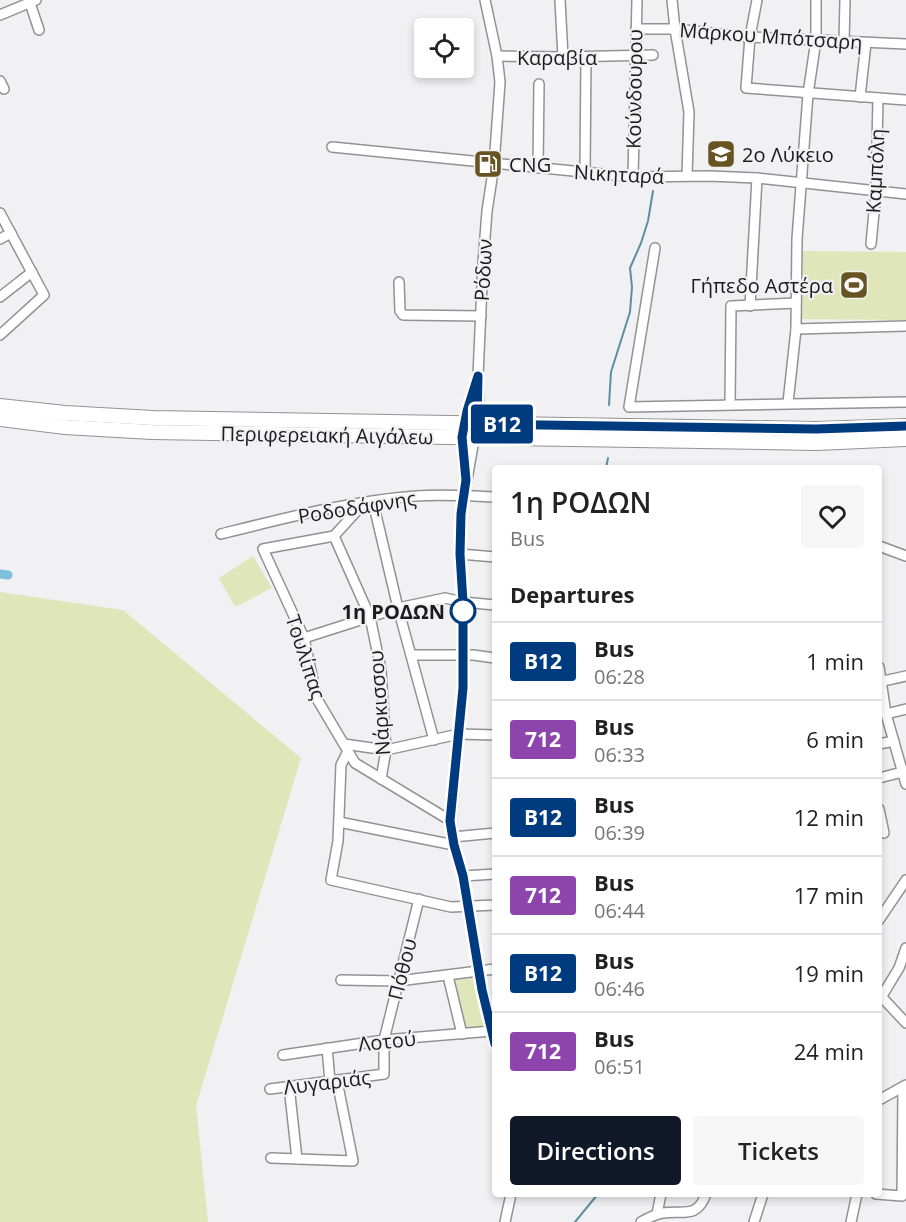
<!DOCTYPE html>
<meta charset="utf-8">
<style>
body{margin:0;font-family:"Open Sans",sans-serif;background:#f6f6f6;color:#222;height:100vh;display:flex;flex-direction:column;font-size:22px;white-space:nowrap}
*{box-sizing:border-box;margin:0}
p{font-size:20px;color:#767676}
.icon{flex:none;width:33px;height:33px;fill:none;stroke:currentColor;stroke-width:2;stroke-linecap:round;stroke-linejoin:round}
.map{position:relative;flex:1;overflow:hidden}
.details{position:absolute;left:492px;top:465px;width:390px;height:732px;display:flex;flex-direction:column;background:#fff;border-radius:6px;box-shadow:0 3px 9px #0003}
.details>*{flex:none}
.badge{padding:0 12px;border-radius:4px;font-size:21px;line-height:39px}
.fabs{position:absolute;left:414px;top:18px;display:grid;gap:12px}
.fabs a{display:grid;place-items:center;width:60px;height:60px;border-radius:6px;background:#fff;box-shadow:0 3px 9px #0003;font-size:30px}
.map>.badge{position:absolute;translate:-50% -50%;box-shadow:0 0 0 3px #fff}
h2{padding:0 18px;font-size:22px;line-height:54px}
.round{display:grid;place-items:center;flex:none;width:63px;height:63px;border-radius:6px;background:#f6f6f6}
.summary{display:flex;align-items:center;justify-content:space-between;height:102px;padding:0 18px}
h1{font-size:28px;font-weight:600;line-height:45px}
.primary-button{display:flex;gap:12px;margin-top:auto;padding:12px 18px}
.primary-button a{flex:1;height:69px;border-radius:6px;background:#111827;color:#fff;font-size:24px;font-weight:600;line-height:69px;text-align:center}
.primary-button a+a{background:#f6f6f6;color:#222}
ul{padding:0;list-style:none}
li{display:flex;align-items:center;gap:18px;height:78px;padding:0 18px;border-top:2px solid #e0e0e0}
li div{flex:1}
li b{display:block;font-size:22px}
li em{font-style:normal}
li .badge{min-width:66px;font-weight:700;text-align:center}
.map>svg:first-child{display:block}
.green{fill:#dfe6b9}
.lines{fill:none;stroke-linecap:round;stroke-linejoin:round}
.stream{stroke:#5f8ea2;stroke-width:2}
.canal{stroke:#7cc0dc;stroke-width:9}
.minor-casing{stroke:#929293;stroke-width:12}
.secondary-casing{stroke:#929293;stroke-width:16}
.minor{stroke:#fff;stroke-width:9}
.secondary{stroke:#fff;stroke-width:14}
.line-casing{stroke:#fff;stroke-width:14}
.line{stroke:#003b80;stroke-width:9}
.stop-dot{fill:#fff;stroke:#003b80;stroke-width:3}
.labels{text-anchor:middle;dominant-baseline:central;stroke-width:4.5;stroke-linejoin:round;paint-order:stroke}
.street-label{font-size:20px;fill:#1b1b1c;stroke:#f1f0f3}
.poi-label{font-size:20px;fill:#1b1b1c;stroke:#f1f0f3;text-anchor:start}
.stop-label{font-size:20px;font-weight:bold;fill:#1b1b1c;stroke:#f1f0f3;text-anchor:end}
</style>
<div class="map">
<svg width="906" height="1222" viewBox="0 0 906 1222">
<rect width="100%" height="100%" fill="#f1f0f3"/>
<g class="green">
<path d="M803,251l103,1v68l-104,-1z"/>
<path d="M253,556l19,32 -37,19 -16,-29z"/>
<path d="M0,592l123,18 178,148 -105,348 12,116h-208z"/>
<path d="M474,978l10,51 -20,1 -12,-50z"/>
</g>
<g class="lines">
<g class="stream">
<path d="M609,405l2,-33 19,-60 2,-25 -2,-19 11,-25 7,-22 5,-30"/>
<path d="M606,468l2,-10"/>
<path d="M575,1222l23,-28"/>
</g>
<path class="canal" d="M1,574l7,1"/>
<g class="minor-casing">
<g id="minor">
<path d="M29,0l10,30"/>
<path d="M485,0l12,56 3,26 -6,83 -7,46 -4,52 -5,113 1,35 -18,103 -1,40 3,48v86l-12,133 3,24 9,31 19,114 13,54"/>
<path d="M560,0l3,57"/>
<path d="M672,0l3,29 14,83 -2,64"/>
<path d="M757,0l-7,37 -4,51 160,12"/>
<path d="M0,15l36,-15"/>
<path d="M636,29h39l75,8 156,7"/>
<path d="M844,42l1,-42"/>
<path d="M497,56l66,1 90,-2"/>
<path d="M0,81l4,8"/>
<path d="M860,97l6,-54"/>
<path d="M332,147l301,30 76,-1 48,2 149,16"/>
<path d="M538,168l1,-84"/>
<path d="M585,173l1,-116"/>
<path d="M633,177l4,-177"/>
<path d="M0,213l44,82 -44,40"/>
<path d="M0,239l11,-6"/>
<path d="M871,244l5,-53 2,-93"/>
<path d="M655,248l-26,159 277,-5"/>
<path d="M399,282l1,29 3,4 78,1"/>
<path d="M0,297l32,-25"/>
<path d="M750,306l7,-128"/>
<path d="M796,329l110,-3"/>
<path d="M788,403l8,-74 1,-90 11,-145 8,-54v-40"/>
<path d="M730,404l1,-98 65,-3"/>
<path d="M465,475c-5,-33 1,-61 11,-92"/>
<path d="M373,502l25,106 36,132"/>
<path d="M221,534c64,-16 129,-33 195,-38 27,-2 53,0 79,1"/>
<path d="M334,536l-71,13 41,89 13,61 38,64 96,58"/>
<path d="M334,536l36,81 11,53 5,80 -5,29"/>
<path d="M334,536l30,-33"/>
<path d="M879,546l27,10"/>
<path d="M460,554l35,3"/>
<path d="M304,638l94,-30 47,-10 18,4 32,3"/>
<path d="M412,655h61l22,3"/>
<path d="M879,667l7,47 20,70"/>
<path d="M879,682l27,-6"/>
<path d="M886,714l20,-5"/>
<path d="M344,744l42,6 73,-16 36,1"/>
<path d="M879,744l15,-3"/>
<path d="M348,751l-7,14 -3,76 -7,39 120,27 44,-2"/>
<path d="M879,778l27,-7"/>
<path d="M879,809l5,24"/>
<path d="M339,822l115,23"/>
<path d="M453,837l42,-4"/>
<path d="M463,876l32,-2"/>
<path d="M879,920l27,-40"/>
<path d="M448,976l14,58"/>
<path d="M341,980l57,1 97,-12"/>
<path d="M879,994l27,29"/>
<path d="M882,996l17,-28 7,-20"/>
<path d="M327,1048l3,33"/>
<path d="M283,1055l101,-15 108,-9"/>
<path d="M289,1086l8,73"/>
<path d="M270,1089l114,-15v-34l35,-141"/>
<path d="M879,1100l27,-15"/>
<path d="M271,1158l82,3 -16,-80"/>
<path d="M876,1194l26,2 1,-108"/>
<path d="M657,1214l4,-20"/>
<path d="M505,1222l6,-28"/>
<path d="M641,1222c7,-4 14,-8 22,-9 21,-3 34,6 43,-19"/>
<path d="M754,1222l9,-28"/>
<path d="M851,1222l6,-28"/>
</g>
</g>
<g class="secondary-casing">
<g id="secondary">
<path d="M0,406l65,7 88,5 663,11 90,-3"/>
<path d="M0,419l65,8 87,5 665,11 89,-4"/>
</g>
</g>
<use href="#minor" class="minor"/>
<use href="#secondary" class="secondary"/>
</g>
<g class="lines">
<g class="line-casing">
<path id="line" d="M495,1044l-13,-54 -19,-114 -9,-31 -4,-24 13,-133v-86l-3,-48 1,-40 5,-34 -4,-43 5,-26 11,-35 -1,48 339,5 90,-3"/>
</g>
<use href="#line" class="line"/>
</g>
<defs>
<g id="school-square" transform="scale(1.5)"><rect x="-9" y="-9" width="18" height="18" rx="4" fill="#665422" stroke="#f1f0f3"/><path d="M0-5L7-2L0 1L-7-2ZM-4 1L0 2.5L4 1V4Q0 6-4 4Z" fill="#fff"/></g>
<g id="fuel-square" transform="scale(1.5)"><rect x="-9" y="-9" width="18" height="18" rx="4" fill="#665422" stroke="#f1f0f3"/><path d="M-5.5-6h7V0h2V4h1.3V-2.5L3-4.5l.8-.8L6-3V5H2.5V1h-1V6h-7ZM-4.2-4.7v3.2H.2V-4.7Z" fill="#fff"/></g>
<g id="stadium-square" transform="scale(1.5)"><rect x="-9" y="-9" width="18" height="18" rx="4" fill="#665422" stroke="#f1f0f3"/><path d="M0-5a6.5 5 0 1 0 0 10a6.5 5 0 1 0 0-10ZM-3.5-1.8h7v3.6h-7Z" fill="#fff"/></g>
</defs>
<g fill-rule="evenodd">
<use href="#school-square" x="721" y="154"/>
<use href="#fuel-square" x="488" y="164"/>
<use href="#stadium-square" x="854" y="285"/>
</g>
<circle class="stop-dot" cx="463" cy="611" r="12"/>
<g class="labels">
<g class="street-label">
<text transform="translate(771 36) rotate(4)">Μάρκου Μπότσαρη</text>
<text x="557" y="57">Καραβία</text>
<text transform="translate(634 89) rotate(-89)">Κούνδουρου</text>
<text transform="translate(875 171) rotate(-87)">Καμπόλη</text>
<text transform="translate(619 174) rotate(3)">Νικηταρά</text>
<text transform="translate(483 270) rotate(-87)">Ρόδων</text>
<text transform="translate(327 435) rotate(1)">Περιφερειακή Αιγάλεω</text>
<text transform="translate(357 507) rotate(-9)">Ροδοδάφνης</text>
<text transform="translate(306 657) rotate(72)">Τουλίπας</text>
<text transform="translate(379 703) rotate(-94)">Νάρκισσου</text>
<text transform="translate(402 969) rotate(-76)">Πόθου</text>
<text transform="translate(387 1041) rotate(-6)">Λοτού</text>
<text transform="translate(327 1082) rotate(-7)">Λυγαριάς</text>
</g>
<g class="poi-label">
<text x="742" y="154">2ο Λύκειο</text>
<text x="509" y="164">CNG</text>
<text x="833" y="285" text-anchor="end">Γήπεδο Αστέρα</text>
</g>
<g class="stop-label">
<text x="445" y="611">1η ΡΟΔΩΝ</text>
</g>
</g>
</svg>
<div class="fabs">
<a><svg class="icon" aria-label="locate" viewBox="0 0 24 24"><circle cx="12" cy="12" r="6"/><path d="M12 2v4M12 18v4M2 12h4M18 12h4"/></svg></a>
</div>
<b class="badge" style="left:502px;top:424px;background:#003b80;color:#fff">Β12</b>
<section class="details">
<div class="summary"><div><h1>1η ΡΟΔΩΝ</h1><p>Bus</p></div><a class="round"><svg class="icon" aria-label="heart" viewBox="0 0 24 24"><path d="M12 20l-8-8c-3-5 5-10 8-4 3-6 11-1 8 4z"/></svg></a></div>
<h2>Departures</h2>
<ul>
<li><span class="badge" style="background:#003b80;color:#fff">Β12</span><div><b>Bus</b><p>06:28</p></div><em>1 min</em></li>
<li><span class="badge" style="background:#8e44ad;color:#fff">712</span><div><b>Bus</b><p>06:33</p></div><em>6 min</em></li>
<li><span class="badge" style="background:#003b80;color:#fff">Β12</span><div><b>Bus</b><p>06:39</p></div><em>12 min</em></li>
<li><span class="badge" style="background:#8e44ad;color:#fff">712</span><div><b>Bus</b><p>06:44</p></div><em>17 min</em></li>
<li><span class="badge" style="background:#003b80;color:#fff">Β12</span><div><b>Bus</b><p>06:46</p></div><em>19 min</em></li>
<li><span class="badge" style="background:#8e44ad;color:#fff">712</span><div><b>Bus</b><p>06:51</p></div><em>24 min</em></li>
</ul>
<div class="primary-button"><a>Directions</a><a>Tickets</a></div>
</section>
</div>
